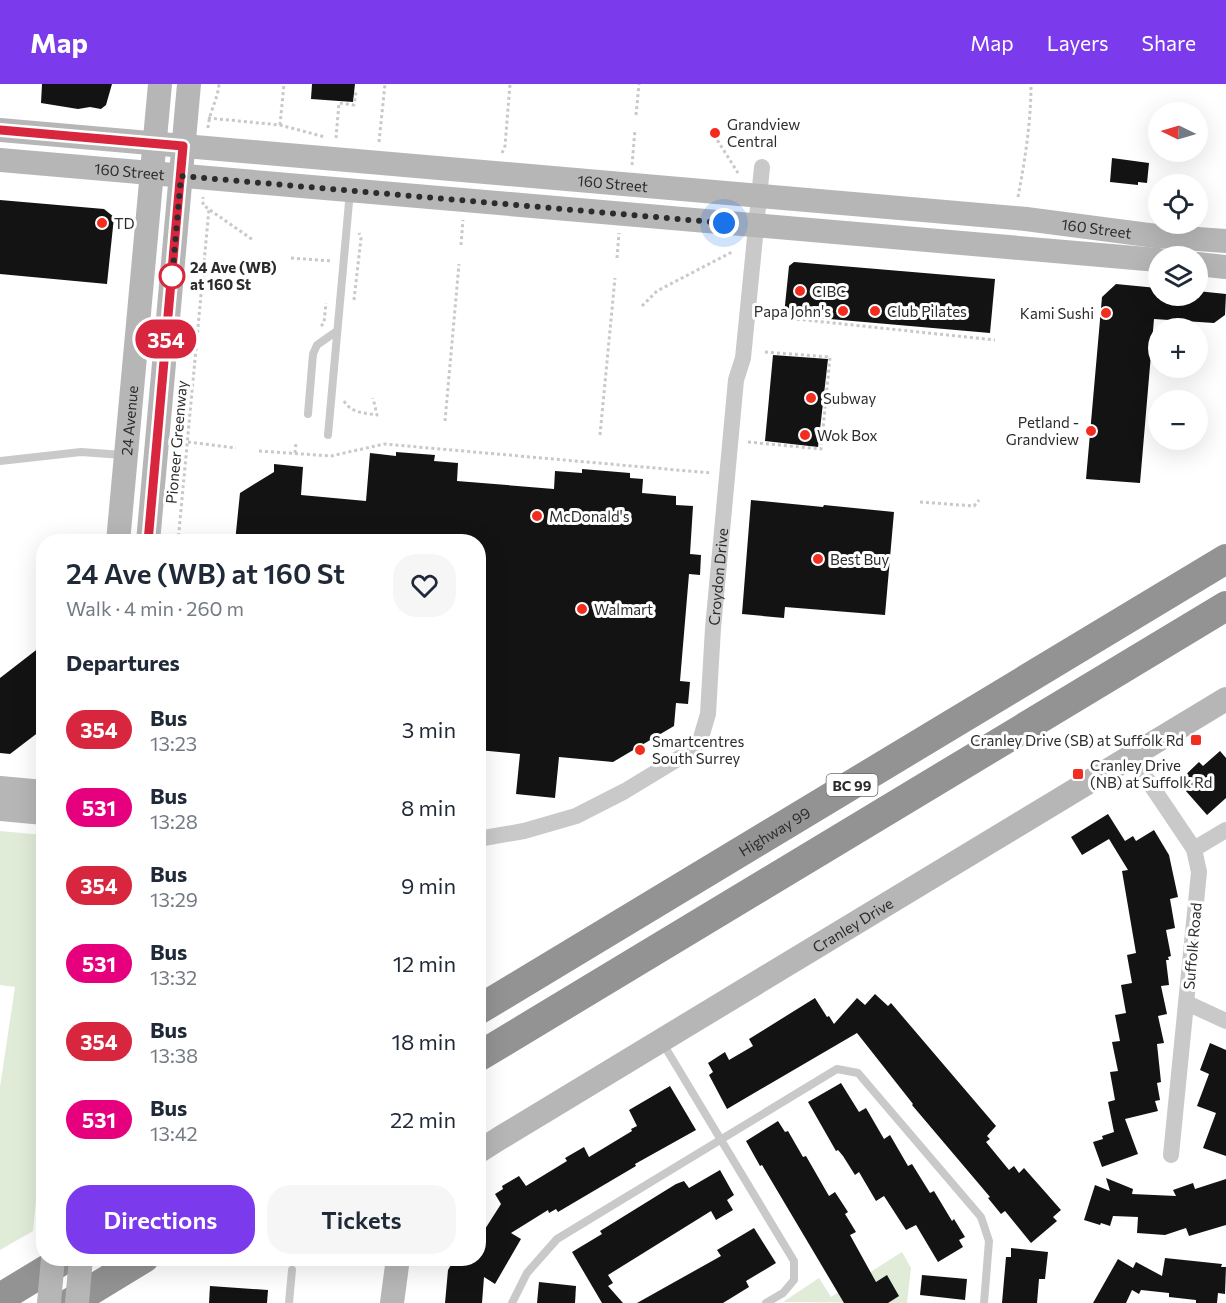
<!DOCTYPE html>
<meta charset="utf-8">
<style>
body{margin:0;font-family:Commissioner,sans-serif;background:#f6f6f7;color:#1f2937;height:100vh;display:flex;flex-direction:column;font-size:22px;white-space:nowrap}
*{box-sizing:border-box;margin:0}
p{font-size:20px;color:#747a83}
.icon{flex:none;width:33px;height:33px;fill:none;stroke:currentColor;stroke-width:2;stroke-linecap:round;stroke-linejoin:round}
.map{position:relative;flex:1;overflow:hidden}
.side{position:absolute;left:36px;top:450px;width:450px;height:732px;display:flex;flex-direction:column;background:#fff;border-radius:24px;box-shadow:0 6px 24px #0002}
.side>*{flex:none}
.badge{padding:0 12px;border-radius:20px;font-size:21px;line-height:39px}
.needle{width:39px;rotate:275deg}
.buttons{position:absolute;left:1148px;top:18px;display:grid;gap:12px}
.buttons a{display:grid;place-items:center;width:60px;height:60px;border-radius:50%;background:#fff;box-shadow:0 6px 24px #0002;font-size:30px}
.you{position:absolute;width:30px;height:30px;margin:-15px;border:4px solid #fff;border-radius:50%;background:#1a73e8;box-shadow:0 0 0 9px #1a73e833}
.map>.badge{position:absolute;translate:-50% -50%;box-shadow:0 0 0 3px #fff}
h2{padding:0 30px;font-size:22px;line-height:54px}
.round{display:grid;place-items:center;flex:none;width:63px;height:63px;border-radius:24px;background:#f6f6f7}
.summary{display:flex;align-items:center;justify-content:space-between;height:102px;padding:0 30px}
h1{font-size:28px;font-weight:600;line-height:45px}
.primary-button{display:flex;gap:12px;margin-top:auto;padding:12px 30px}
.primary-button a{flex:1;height:69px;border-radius:24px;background:#7c3aed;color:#fff;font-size:24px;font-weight:600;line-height:69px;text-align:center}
.primary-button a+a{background:#f6f6f7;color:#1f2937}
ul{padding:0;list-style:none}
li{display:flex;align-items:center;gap:18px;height:78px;padding:0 30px}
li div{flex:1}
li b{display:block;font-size:22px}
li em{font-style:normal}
li .badge{min-width:66px;font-weight:700;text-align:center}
header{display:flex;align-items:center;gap:36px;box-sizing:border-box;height:84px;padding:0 30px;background:#7c3aed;color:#fff}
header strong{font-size:28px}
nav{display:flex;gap:33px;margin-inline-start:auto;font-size:21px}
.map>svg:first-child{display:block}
.green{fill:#e0ecd8}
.building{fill:#131313}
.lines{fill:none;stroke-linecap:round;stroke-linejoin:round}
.path{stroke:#c9c9c9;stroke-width:3;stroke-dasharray:3 3;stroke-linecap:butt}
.lane{stroke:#c9c9c9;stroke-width:8}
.street{stroke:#c9c9c9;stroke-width:16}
.secondary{stroke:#b6b6b6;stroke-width:24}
.highway{stroke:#939393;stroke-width:30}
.secondary-bridge{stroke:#b6b6b6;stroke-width:24}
.line-casing{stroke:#fff;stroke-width:14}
.line{stroke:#d7263d;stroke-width:9}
.walk{stroke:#2c2c2c;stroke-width:6;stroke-dasharray:0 10.8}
.poi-dot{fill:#f22d20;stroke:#fff;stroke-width:2}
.stop-dot{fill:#fff;stroke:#d7263d;stroke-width:3}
.labels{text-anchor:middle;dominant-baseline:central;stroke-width:6;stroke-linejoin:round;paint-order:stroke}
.shield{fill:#fff;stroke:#6b6b6b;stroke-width:1.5}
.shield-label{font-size:14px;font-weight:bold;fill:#2c2c2c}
.poi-label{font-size:15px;fill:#2c2c2c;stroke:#fff;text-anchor:start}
.street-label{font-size:15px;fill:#2c2c2c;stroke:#fff}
.stop-label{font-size:15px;font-weight:bold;fill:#2c2c2c;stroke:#fff;text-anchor:start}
</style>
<header>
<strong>Map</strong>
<nav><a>Map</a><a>Layers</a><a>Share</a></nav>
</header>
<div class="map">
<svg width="1226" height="1219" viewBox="0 0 1226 1219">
<rect width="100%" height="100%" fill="#fff"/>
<g class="green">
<path d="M0,747l44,4v283l-11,113 -33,19v-163l15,-100 -15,-2z"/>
<path d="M902,1168l9,16 -4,35 -124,-1 36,-24 12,19z"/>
</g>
<g class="building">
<path d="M42,0h70l-6,21 -5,4 -11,-2 -12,2 -37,-6z"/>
<path d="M312,0h43l-2,18 -42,-3z"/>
<path d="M1112,74l37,5 -2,20 -9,-1v3l-28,-3z"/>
<path d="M0,116l104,9 10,8 -7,67 -107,-10z"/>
<path d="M794,178l201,17 -5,54 -206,-18 5,-49z"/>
<path d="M1116,200l41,4 -1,8h41v-5l29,3 -1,21 -11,8 -60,-4 -14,164 -54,-4 16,-182z"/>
<path d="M773,271l55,4 -10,88 -53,-6z"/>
<path d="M396,368l39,3 -1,6 24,2 -1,18 97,8 1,-18 27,2v-4l48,4v5l13,1 -1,14 34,3v9l17,1 -3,48 11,1 -1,20 -11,-1 -9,107 10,1 -2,22 -12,-1 -2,23 -61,36 -54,-5 -4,41 -39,-4 4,-40 -42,-4v-208h-243l5,-49 34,-21v-8l29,3 -2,28 65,6 4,-48 26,3z"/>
<path d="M751,416l72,7 1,-2 70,7 -9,103 -100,-8 -1,11 -42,-4z"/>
<path d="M44,560v84l-34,26 -10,-1v-75z"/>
<path d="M1220,667l6,7v40l-19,17 -29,-33 21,-20 4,4z"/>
<path d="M1108,730l17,27 8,-5 3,5 18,-11 15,25 9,42 -8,2 5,29 -9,2 5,26 -3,1 1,3h-3l3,25 -8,1 6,28 -9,2 6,27 -7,1 4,38 -4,1 3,17 -5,1 3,10 -33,8 13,35 -36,13 -9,-25 10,-3 -1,-3 12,-4 -6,-30 7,-2 -5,-28 8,-1 -6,-29 8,-1 -5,-26 11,-2 -5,-28 11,-2 -5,-28 9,-2 -14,-82 6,-1 -19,-31 -27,16 -11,-18z"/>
<path d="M875,910l13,12 3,-3 105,123 -9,10 3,3 -4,3 23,28 5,-4 5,7 5,-5 37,42 -8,7 4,4 -26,22 -26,-32 -4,3 -13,-16 2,-1 -78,-92 1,-1 -56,-71 -130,76 -18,-34 4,-3 -5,-9 17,-11 4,8 24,-14 -4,-7 66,-41 12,19 2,-1 5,8 23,-26 8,7z"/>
<path d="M1210,959l16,7v106l-23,-8 13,-35 -19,-7 12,-32 -9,-4z"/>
<path d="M841,999l18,29 7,-4 18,31 6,-4 18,31 4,-2 18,29 4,-2 18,30 2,-2 11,18 -6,3 4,7 -25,15 -22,-37 -10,5 -22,-34 -8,5 -17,-29 -4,3 -12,-19 -5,-6 -2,1 -28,-49z"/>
<path d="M670,1002l26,44 -61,34 1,2 -78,46 -2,-3 -7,4 -1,-3 -37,23 10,6 -26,45 -11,-7 -2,26h-37l3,-33 7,-12h23v-18l23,-36 -6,-10 8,-5 -1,-3 17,-10 7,10 41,-25 -2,-3 19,-11 5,10 43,-26 -1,-2 6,-3 -8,-16z"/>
<path d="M778,1037l7,11 3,-1 15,26 3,-1 23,40 6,-4 13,20 -3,2 11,18 -6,3 26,47 11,-7 12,21 -11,7h-44l-82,-138 -2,1 -14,-25z"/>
<path d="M720,1086l14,25 -7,5 6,10 -17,10 -5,-9 -103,64 5,8 -5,3 15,17h-21l-30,-51 30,-18 -2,-3 76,-47 8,-3 5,7z"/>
<path d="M1106,1094l27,11 -1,5 44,2 -3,-6 20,-7 2,6 31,-10v46l-37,11 -3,-8 -21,7 -28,-2 1,-16 -25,-1 -3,10 -9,-3 -1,2 -16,-5 11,-35 15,6z"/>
<path d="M754,1144l22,35 -30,18 3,6 -26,16h-86l84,-47 -4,-6z"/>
<path d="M1011,1164l37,4 -3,27h-6l-2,24h-35l4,-46h5z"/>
<path d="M1165,1174l57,6 -1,3h5l-1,27 -7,-1 -1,10h-21v-3l-27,-3v-4l-28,-3 -2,4 -7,-4 -6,13h-33l25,-44 15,9 3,-6 26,14z"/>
<path d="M922,1191l45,4 -2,21 -45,-5z"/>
<path d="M539,1198l37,4 -1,17h-38z"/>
<path d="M210,1202l58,4 -1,13h-58z"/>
</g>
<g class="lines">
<g class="path">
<path d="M636,31l3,-31"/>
<path d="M208,34l72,7 45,12"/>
<path d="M280,41l4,-41"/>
<path d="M208,44c1,-16 10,-29 11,-44"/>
<path d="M711,46l27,43"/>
<path d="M336,54l3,-35 15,2 2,-13"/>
<path d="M379,58l6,-58"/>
<path d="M502,69l3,-7 5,-62"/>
<path d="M632,81l3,-35"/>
<path d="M1018,113c7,-37 13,-75 13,-113"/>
<path d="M210,126l43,30"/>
<path d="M461,161l2,-25"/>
<path d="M291,174l41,3"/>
<path d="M617,174l2,-25"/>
<path d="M354,216l7,-62 -2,-5"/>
<path d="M642,222l15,-15 75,-39"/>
<path d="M767,232l228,24"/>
<path d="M321,242l3,-3 2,-20"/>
<path d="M344,317c7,12 21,12 33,14l-4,-17"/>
<path d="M445,337l14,-157"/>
<path d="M600,351l15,-157"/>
<path d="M188,358l48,6"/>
<path d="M748,358l73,7 9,-92 -66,-5"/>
<path d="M259,367l72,5 53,-12 327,29"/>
<path d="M295,369l1,-10"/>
<path d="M920,418l54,4 5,-6"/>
<path d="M178,458l31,-333 -6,-4v-8"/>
</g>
<g class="lane">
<path d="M308,330l5,-60 4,-9 20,-14"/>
<path d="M328,351l22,-244"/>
<path d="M0,377l81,-9 42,3"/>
<path d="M662,958l132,219v19l-11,13 -17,10"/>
<path d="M289,1219l3,-33"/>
<path d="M512,1219l15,-30 30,-34 280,-170 21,4 123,144 8,24 -5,62"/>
</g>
<g class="street">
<path d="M1132,673l62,92 5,23 -28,283"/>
<path id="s1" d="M478,755l46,-8 52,-15 49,-25 56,-34 19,-16 8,-27 5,-86 23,-248 7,-22 19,-191"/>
<path d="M1194,765l32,-19"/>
<path d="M1187,919l39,18"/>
</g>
<g class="secondary">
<path id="s2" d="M0,46l1026,89 130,17 70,5"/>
<path id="s3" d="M0,76l1158,100"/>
<path d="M1197,180l29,3"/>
<path id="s4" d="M118,458l42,-458"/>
<path d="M148,458l41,-458"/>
<path d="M0,704l44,4"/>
<path d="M0,725l44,4"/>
<path id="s5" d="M478,1068l22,-14 726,-439"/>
<path d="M392,1219l6,-45"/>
</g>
<g class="highway">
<path id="s6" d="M478,926l748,-451"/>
<path d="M478,973l748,-451"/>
<path d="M0,1214l66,-40"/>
<path d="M70,1219l74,-45"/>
</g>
<g class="secondary-bridge">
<path d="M49,1219l4,-45"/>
<path d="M77,1219l4,-45"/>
</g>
</g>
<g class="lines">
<g class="line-casing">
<path id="line" d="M0,46l183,16 -35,396"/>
</g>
<use href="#line" class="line"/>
<path class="walk" d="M172,192v3l9,-103 543,47"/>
</g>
<g class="poi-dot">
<circle cx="715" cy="49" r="6"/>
<circle cx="102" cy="139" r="6"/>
<circle cx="800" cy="207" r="6"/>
<circle cx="843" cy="227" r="6"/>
<circle cx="875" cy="227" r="6"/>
<circle cx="1106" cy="229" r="6"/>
<circle cx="811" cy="314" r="6"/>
<circle cx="1091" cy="347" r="6"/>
<circle cx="805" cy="351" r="6"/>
<circle cx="537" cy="432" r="6"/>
<circle cx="818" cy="475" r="6"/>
<circle cx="582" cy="525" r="6"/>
<rect x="1190" y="650" width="12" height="12" rx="3"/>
<circle cx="640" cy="666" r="6"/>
<rect x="1072" y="684" width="12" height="12" rx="3"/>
</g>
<circle class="stop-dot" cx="172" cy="192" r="12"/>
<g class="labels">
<rect class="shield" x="826.5" y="690" width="51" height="22" rx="4.5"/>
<g class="shield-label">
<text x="852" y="701">BC 99</text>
</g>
<g class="poi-label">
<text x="727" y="40">Grandview<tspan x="727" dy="17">Central</tspan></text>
<text x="114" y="139">TD</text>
<text x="812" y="207">CIBC</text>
<text x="831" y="227" text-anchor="end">Papa John's</text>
<text x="887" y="227">Club Pilates</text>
<text x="1094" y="229" text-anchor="end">Kami Sushi</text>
<text x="823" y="314">Subway</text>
<text x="1079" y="338" text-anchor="end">Petland -<tspan x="1079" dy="17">Grandview</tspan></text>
<text x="817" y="351">Wok Box</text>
<text x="549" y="432">McDonald's</text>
<text x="830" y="475">Best Buy</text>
<text x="594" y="525">Walmart</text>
<text x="1184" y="656" text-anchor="end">Cranley Drive (SB) at Suffolk Rd</text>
<text x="652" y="657">Smartcentres<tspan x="652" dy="17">South Surrey</tspan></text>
<text x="1090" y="681">Cranley Drive<tspan x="1090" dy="17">(NB) at Suffolk Rd</tspan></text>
</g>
<g class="street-label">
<text stroke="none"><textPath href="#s3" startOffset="130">160 Street</textPath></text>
<text stroke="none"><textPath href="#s2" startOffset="615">160 Street</textPath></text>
<text stroke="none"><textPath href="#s2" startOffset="1101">160 Street</textPath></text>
<text stroke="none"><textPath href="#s4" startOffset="122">24 Avenue</textPath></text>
<text transform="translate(176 358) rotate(-85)">Pioneer Greenway</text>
<text stroke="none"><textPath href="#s1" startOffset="412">Croydon Drive</textPath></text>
<text stroke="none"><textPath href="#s6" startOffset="346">Highway 99</textPath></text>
<text stroke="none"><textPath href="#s5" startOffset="438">Cranley Drive</textPath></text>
<text transform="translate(1192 862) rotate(-85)">Suffolk Road</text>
</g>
<g class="stop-label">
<text x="190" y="183">24 Ave (WB)<tspan x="190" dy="17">at 160 St</tspan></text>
</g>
</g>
</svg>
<div class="buttons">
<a><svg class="needle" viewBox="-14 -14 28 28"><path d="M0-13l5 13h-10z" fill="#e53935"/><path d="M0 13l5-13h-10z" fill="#747a83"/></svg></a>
<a><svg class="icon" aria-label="locate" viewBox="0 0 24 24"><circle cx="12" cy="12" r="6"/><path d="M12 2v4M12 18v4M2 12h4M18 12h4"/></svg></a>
<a><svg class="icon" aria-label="layers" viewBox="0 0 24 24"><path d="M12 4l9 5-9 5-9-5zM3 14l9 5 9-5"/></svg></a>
<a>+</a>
<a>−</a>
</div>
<div class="you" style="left:724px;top:139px"></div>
<b class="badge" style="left:166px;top:255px;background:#d7263d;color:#fff">354</b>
<section class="side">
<div class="summary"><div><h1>24 Ave (WB) at 160 St</h1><p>Walk · 4 min · 260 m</p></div><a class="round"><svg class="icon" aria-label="heart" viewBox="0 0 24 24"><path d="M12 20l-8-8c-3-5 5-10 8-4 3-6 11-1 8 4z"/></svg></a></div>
<h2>Departures</h2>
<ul>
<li><span class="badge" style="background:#d7263d;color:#fff">354</span><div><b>Bus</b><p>13:23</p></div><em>3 min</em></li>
<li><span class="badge" style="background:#e6007e;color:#fff">531</span><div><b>Bus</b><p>13:28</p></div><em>8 min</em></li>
<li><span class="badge" style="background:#d7263d;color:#fff">354</span><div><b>Bus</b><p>13:29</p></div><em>9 min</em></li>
<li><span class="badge" style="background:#e6007e;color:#fff">531</span><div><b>Bus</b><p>13:32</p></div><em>12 min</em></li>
<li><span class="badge" style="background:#d7263d;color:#fff">354</span><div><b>Bus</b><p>13:38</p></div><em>18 min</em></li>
<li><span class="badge" style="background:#e6007e;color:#fff">531</span><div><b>Bus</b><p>13:42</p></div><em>22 min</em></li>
</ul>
<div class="primary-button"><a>Directions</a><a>Tickets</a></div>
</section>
</div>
